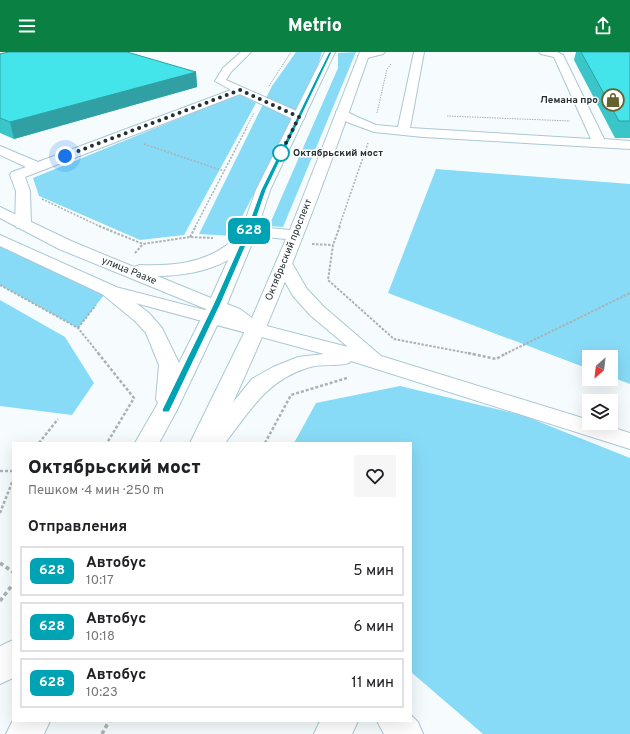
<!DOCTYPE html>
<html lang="ru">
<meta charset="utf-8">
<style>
body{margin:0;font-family:Overpass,sans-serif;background:#f6f6f6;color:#202124;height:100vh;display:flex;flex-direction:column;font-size:15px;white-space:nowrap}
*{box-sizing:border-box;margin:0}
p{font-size:13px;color:#757577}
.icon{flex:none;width:22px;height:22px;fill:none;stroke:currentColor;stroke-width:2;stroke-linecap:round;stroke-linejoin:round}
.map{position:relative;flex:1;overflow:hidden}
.sheet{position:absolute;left:12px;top:390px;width:400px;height:280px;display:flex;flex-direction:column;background:#fff;border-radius:0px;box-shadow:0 4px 16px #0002}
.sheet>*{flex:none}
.badge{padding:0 8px;border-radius:6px;font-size:14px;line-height:26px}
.needle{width:26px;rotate:208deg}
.controls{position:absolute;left:582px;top:298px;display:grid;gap:8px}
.controls a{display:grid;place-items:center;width:36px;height:36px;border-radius:0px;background:#fff;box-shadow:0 4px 16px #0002;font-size:20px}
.you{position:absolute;width:20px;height:20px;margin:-10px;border:3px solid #fff;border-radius:50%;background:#1a73e8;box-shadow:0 0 0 6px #1a73e833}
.map>.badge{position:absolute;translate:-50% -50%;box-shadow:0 0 0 2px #fff}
h2{padding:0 16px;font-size:15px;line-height:36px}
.round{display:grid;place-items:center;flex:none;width:42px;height:42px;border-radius:0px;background:#f6f6f6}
.summary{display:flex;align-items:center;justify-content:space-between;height:68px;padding:0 16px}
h1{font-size:19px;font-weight:800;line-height:30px}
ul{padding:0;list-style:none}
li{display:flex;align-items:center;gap:12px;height:50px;margin:0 8px 6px;padding:0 8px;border:2px solid #e0e0e0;border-radius:0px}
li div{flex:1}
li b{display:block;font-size:15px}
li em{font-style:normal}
li .badge{min-width:44px;font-weight:700;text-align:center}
header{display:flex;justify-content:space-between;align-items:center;height:52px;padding:0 16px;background:#0b8043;color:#fff;font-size:18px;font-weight:800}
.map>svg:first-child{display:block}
.green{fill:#88dbf6}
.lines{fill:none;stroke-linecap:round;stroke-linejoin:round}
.minor-casing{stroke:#abc8d3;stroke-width:2}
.major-casing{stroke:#abc8d3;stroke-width:2}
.path-far4{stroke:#a9b2b4;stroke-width:1;stroke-dasharray:1.5 1;stroke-linecap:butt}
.path-far3{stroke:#a9b2b4;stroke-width:1.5;stroke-dasharray:2 1.5;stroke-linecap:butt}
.path-far2{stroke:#a9b2b4;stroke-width:2;stroke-dasharray:2.5 1.5;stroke-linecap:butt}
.path-far1{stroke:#a9b2b4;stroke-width:2.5;stroke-dasharray:3 2;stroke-linecap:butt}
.path{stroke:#a9b2b4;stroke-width:3.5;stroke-dasharray:4 3;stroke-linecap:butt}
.minor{fill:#fff;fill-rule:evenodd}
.major{fill:#fff;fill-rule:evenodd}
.wall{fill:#3ac5c9}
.shaded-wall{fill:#30a0a4}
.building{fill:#44e5ea;stroke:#30a0a4}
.line{fill:#00a3b4;stroke:#fff}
.walk{stroke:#243034;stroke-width:4;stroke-dasharray:0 7.2}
.stop-dot{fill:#fff;stroke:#00a3b4;stroke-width:2}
.labels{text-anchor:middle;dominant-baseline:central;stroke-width:3;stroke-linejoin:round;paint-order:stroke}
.far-poi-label{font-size:10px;font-weight:bold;fill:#243034;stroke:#fff;text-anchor:end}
.far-stop-label{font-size:10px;font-weight:bold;fill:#243034;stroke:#fff;text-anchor:start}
.far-street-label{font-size:10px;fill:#243034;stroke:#fff}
</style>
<header><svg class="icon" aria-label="menu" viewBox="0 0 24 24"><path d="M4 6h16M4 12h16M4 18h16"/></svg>Metrio<svg class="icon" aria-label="share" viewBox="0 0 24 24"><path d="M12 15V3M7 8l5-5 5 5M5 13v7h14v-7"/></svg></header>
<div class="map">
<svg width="630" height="682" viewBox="0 0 630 682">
<rect width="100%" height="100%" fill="#f6fcfe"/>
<g class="green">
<path d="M296,0h26l-8,26 -82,158 -33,-2 73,-148z"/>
<path d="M356,0l-73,175 -14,-1 69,-158v-15z"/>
<path d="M239,42l17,9 -72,132 -44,5 -101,-44 -6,-18z"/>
<path d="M436,117l194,15v200l-19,-7v-20h-22v12l-201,-76z"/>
<path d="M0,188l108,50 -30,38 -78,-43z"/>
<path d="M0,248l65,37 29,46 -22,32 -72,-9z"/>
<path d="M400,334l122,29 108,43v276h-147l-72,-62v-229h-117l22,-40z"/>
</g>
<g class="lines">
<g class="minor-casing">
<g id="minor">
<path d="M241,0h10l-20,20 -5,8 77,34 2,3 -2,3h-8l-55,-26 -215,83 5,14 1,34 -2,3h-12l-2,-3 1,-34 -6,-16 2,-3 14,-5 -26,-12v-9l38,16 193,-72 -16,-9 8,-13z"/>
<path d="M368,0h17l-2,2 -20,5 -5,-3z"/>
<path d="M414,0h10l-14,76 181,11 -37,-82 -13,-3 -2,-2h18l6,3 41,84 26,2v8l-207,-12 -49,-5 -27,-10 -11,-10 2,-2 4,-1 13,7 21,9 22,2z"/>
<path d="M284,207l6,1 17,29 17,18 57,49 208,64v3h9l32,10v16l-279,-88 -2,2c-13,4 -29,0 -42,5 -41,13 -57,43 -82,75h-25l52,-64 21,-12 25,-10 26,-3 -222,-60 -3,-4 3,-4 6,-1 240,62 -38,-32 -17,-19 -18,-32 3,-4z"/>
<path d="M411,663l7,7 5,12h-39l-7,-13h34z"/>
<path d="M320,669h38l-6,13h-38z"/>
</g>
</g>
<g class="major-casing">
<g id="major">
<path d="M325,0h10l-65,138 -12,37 32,3 70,-178h10c-46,133 -95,264 -156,391h-24l55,-112 -23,-16 -45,95 -18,33h-24l23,-40 -2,-4 3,-34 -13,-32 -11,-12 -33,-27 -102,-48v-11l114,51 35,27 13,15 17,35 27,-54 -147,-60 -59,-31v-11l71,34 63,26 6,-2c31,1 61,-1 87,-20 6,-4 11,-6 13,-13l-10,-8 2,-3 6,-2 7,2 11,-31zM255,184l31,3 -34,79 -12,-9 -13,-5zM228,208l-17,38 -54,-22c23,0 50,-4 71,-16z"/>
<path d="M13,588v38l-13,6v-38z"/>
<path d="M13,668v1h37l-6,13h-38z"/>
</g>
</g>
<g class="path-far4">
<path d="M0,2l8,-2"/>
<path d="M269,34l22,-34"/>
<path d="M377,61l10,-44 4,-5"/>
<path d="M447,64l123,5"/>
<path d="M246,76l8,-15"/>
</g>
<g class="path-far3">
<path d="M144,92l80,27"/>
<path d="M42,147l59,28"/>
<path d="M195,175l52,-100"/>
<path d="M339,175l29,-84"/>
</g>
<g class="path-far2">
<path d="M99,174l44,18 47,-7 23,1"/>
<path d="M340,174l-7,19 -5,35 66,59 79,15"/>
<path d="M190,185l6,-11"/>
<path d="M312,192l21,1"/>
<path d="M135,201l8,-9"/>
<path d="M0,233l78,43 21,26"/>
<path d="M78,276l18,-23"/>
<path d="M505,302l125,-61"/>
</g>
<g class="path-far1">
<path d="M98,301l36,45 -27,45"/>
<path d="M468,301l28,6 11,-6"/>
<path d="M39,391l19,-24"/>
<path d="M265,391l26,-48 56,-17"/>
<path d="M0,419h13"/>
<path d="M0,461l13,-33"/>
</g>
<g class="path">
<path d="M0,511l13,9"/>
<path d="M0,549l13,-17"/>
<path d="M102,682l7,-13"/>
</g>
<use href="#minor" class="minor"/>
<use href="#major" class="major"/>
</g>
<g class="wall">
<path d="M576,0h54v86h-15l-41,-78z"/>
<path d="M0,2l196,18 1,15 -183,52 -14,-6z"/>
</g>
<path class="shaded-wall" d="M196,20l1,15 -183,52 -4,-17z"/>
<g class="building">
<path d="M9,0h118l69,20 -186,50 -10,-4v-64z"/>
<path d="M581,0h49v69h-11z"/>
</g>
<path class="line" d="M329,0h3l-66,138 -14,41 -31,72 -51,107 -1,2h-6l-1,-2 52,-107 32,-72 15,-41z"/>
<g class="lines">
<path class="walk" d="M65,104l175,-66 59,27 -20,40 2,-4"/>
</g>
<defs>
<g id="shop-ring" transform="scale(1.15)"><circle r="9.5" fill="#fff" stroke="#66622f" stroke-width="1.5"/><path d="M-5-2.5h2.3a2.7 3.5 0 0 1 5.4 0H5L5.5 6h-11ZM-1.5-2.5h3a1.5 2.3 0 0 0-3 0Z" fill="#66622f"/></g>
</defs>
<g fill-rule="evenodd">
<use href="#shop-ring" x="613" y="48"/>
</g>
<circle class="stop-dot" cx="281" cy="101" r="8"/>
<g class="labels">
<g class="far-poi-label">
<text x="598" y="48">Лемана про</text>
</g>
<g class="far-stop-label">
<text x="293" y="101">Октябрьский мост</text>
</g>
<g class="far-street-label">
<text transform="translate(289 198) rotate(-68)">Октябрьский проспект</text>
<text transform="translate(129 219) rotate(22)">улица Раахе</text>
</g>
</g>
</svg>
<div class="controls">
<a><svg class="needle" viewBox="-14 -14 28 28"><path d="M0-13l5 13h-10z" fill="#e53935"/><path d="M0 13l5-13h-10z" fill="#757577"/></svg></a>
<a><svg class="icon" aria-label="layers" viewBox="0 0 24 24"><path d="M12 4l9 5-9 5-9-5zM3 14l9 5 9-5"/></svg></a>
</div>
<div class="you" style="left:65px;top:104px"></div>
<b class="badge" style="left:249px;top:179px;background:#00a3b4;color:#fff">628</b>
<section class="sheet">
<div class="summary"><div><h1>Октябрьский мост</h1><p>Пешком · 4 мин · 250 m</p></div><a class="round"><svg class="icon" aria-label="heart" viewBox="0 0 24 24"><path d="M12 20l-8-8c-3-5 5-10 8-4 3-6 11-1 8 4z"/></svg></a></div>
<h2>Отправления</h2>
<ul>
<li><span class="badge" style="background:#00a3b4;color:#fff">628</span><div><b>Автобус</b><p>10:17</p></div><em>5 мин</em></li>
<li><span class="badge" style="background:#00a3b4;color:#fff">628</span><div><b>Автобус</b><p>10:18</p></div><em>6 мин</em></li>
<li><span class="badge" style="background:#00a3b4;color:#fff">628</span><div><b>Автобус</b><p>10:23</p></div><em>11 мин</em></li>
</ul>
</section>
</div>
